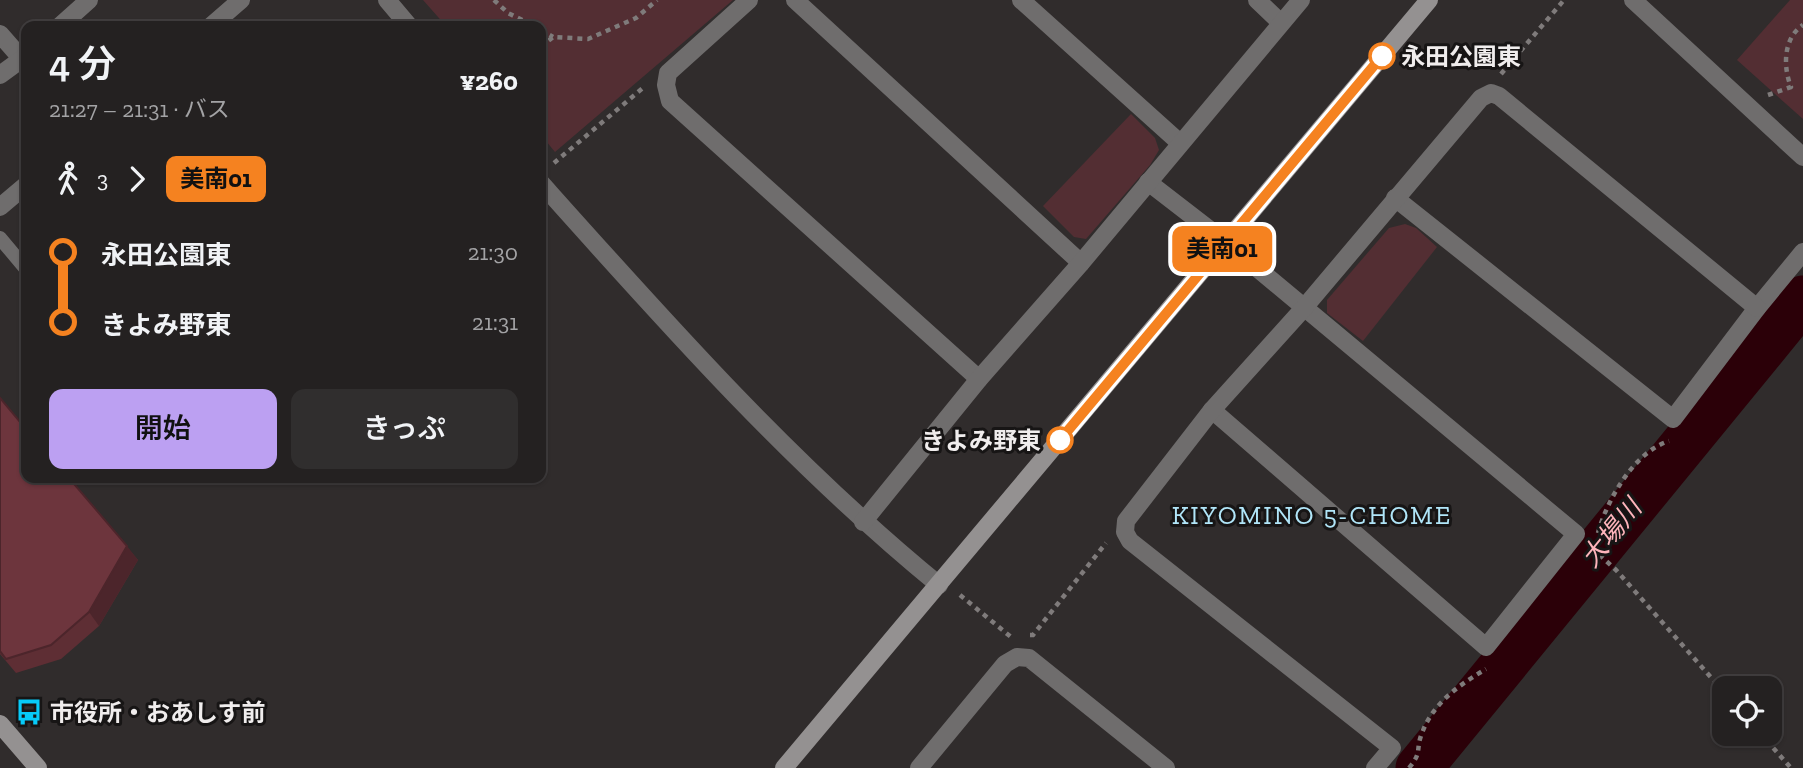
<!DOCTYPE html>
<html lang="ja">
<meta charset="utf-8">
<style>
body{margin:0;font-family:"Zilla Slab","Noto Sans JP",serif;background:#302e2e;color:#f1f3f6;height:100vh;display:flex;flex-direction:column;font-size:26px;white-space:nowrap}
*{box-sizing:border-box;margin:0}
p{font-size:23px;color:#a3a3a5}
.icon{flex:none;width:38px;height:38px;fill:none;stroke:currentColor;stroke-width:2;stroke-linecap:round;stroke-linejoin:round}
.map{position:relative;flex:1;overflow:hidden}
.panel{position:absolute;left:21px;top:21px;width:525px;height:462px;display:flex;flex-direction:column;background:#242121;border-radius:14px;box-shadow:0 2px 5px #0004,0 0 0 2px #413e3f}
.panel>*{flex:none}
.badge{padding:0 14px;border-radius:10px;font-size:24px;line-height:46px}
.buttons{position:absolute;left:1712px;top:676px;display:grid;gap:14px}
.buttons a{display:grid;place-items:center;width:70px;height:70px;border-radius:14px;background:#242121;box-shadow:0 2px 5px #0004,0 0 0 2px #413e3f;font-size:35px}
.map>.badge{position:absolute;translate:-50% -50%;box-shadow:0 0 0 4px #fff}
.legs{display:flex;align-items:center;gap:10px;height:77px;padding:0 28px;font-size:23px}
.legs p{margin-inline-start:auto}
.headline{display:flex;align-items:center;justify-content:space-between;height:119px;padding:0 28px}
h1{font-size:38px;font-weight:600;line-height:52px}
.cta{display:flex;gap:14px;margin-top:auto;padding:14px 28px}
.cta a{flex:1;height:80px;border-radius:14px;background:#bca0f2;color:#111;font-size:28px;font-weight:600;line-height:80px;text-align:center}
.cta a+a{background:#302e2e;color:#f1f3f6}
ul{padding:0 28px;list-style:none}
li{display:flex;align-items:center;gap:24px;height:70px;font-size:26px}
li i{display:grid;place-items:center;width:10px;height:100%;margin:0 9px;background:currentColor}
li i::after{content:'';width:18px;height:18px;margin:-9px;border:5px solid;border-radius:50%;background:#242121}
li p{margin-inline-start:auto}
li:first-child i{background:linear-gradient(#0000 50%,currentColor 0)}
li:last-child i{background:linear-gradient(currentColor 50%,#0000 0)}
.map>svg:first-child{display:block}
.green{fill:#532e33}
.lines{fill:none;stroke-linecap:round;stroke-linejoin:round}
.river{stroke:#2b0008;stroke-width:47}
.path{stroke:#7f7b7b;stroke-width:4.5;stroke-dasharray:5 5;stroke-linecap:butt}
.lane{stroke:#6f6d6d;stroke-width:14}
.street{stroke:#6f6d6d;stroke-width:18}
.secondary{stroke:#949191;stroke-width:18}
.wall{fill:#5e2e34}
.shaded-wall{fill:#4c252b}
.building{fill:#6d353d;stroke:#4c252b;stroke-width:2}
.line-1-casing{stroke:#fff;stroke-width:16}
.line-1{stroke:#f58220;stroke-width:10}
.stop-1-dot{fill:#fff;stroke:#f58220;stroke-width:3.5}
.labels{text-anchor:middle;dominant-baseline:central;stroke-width:6;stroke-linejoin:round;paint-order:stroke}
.stop-label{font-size:24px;font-weight:bold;fill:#f0eded;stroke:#171515;text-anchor:start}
.poi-label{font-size:24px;font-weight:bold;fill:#f0eded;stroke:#171515;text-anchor:start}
.neighbourhood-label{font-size:26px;letter-spacing:2px;fill:#b1e6f9;stroke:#171515}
.water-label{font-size:26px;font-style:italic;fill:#feb4bb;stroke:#171515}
</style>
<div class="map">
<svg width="1803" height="768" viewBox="0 0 1803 768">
<rect width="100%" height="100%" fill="#302c2c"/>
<g class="green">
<path d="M423,0h310l-178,152 -14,-17v-109h-95z"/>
<path d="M1790,0h13v119l-66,-59z"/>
<path d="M1131,114l24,24 4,12 -9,15 -64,74 -12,-2 -31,-31z"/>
<path d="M1405,224l11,4 21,19 -74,94 -36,-28v-13l62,-72z"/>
</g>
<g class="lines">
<path class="river" d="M1419,768l384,-469"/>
<g class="path">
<path d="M494,0l14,13 26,13"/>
<path d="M541,30l12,7"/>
<path d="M541,47l12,-10 35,2 48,-21 21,-18"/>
<path d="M1501,74l63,-74"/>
<path d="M1768,95l23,-8c-8,-20 -8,-49 12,-62"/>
<path d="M554,163l90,-76"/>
<path d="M1598,533c9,-33 36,-81 71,-92"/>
<path d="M1592,548l24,22 108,122"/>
<path d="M960,595l51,42"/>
<path d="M1030,635h3l73,-92"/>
<path d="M1760,733l31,35"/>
<path d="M1409,768c14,-17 6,-17 13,-35 11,-30 37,-48 64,-64"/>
</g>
<path class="lane" d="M0,238l26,31"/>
<g class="street">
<path d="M387,0l22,26"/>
<path d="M749,0l-81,73 -2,12 4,16 309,278"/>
<path d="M795,0l286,263"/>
<path d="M1021,0l159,143"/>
<path d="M1257,0l24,23"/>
<path d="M1633,0l170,157"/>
<path d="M60,26l29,-26"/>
<path d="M211,26l30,-26"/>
<path d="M0,34l21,24"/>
<path d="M0,75l26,-19"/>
<path d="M1148,182l79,61 349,291 -90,113 -274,-237"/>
<path d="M541,183c126,141 251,282 398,402"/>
<path d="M1395,198l278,221 84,-111 46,-56"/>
<path d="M0,207l26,-22"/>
<path d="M863,522l116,-143 102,-116 220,-263"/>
<path d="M919,768l86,-104 12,-7 12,1 137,110"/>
<path d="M1375,768l17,-20 -262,-207 -5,-9 1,-11 86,-111 91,-101 178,-211 10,-5 8,3 258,212"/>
</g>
<g class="secondary">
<path d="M0,724l38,44"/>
<path d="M784,768l645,-768"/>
</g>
</g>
<path class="wall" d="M0,398l138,162 -39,66 -38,33 -45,14 -16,-19z"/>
<path class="shaded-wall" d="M127,546l11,14 -39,66 -10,-14z"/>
<path class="building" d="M0,398l26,31v49h43l58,68 -38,66 -38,33 -45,14 -6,-8z"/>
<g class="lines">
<g class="line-1-casing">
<path id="line-1" d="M1060,440l322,-384"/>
</g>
<use href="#line-1" class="line-1"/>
</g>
<defs>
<g id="bus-bare" transform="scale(2.1)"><path d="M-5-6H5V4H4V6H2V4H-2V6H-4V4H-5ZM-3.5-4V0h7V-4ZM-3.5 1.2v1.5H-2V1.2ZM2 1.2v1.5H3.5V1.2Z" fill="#07cbf9" stroke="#171515" stroke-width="2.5" paint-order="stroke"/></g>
</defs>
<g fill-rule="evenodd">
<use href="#bus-bare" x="29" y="712"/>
</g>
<g class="stop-1-dot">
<circle cx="1382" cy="56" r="12"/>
<circle cx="1060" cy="440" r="12"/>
</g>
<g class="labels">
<g class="stop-label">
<text x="1401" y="56">永田公園東</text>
<text x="1041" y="440" text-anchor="end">きよみ野東</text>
</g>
<g class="poi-label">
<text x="50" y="712">市役所・おあしす前</text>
</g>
<g class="neighbourhood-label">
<text x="1312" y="515">KIYOMINO 5-CHOME</text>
</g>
<g class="water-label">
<text transform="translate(1611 533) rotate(-51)">大場川</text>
</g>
</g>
</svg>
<div class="buttons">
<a><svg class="icon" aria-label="locate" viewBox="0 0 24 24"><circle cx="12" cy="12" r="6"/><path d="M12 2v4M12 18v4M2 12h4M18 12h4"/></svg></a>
</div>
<b class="badge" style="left:1222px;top:249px;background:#f58220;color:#111">美南01</b>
<section class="panel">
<div class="headline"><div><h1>4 分</h1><p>21:27 – 21:31 · バス</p></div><b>¥260</b></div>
<div class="legs"><svg class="icon" aria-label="walk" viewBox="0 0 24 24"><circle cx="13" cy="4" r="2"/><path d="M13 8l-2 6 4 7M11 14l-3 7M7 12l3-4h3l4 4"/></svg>3<svg class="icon" aria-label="forward" viewBox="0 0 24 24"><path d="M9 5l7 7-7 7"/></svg><b class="badge" style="background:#f58220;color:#111">美南01</b></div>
<ul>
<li><i style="color:#f58220"></i><b>永田公園東</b><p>21:30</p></li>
<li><i style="color:#f58220"></i><b>きよみ野東</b><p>21:31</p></li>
</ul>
<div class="cta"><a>開始</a><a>きっぷ</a></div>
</section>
</div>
